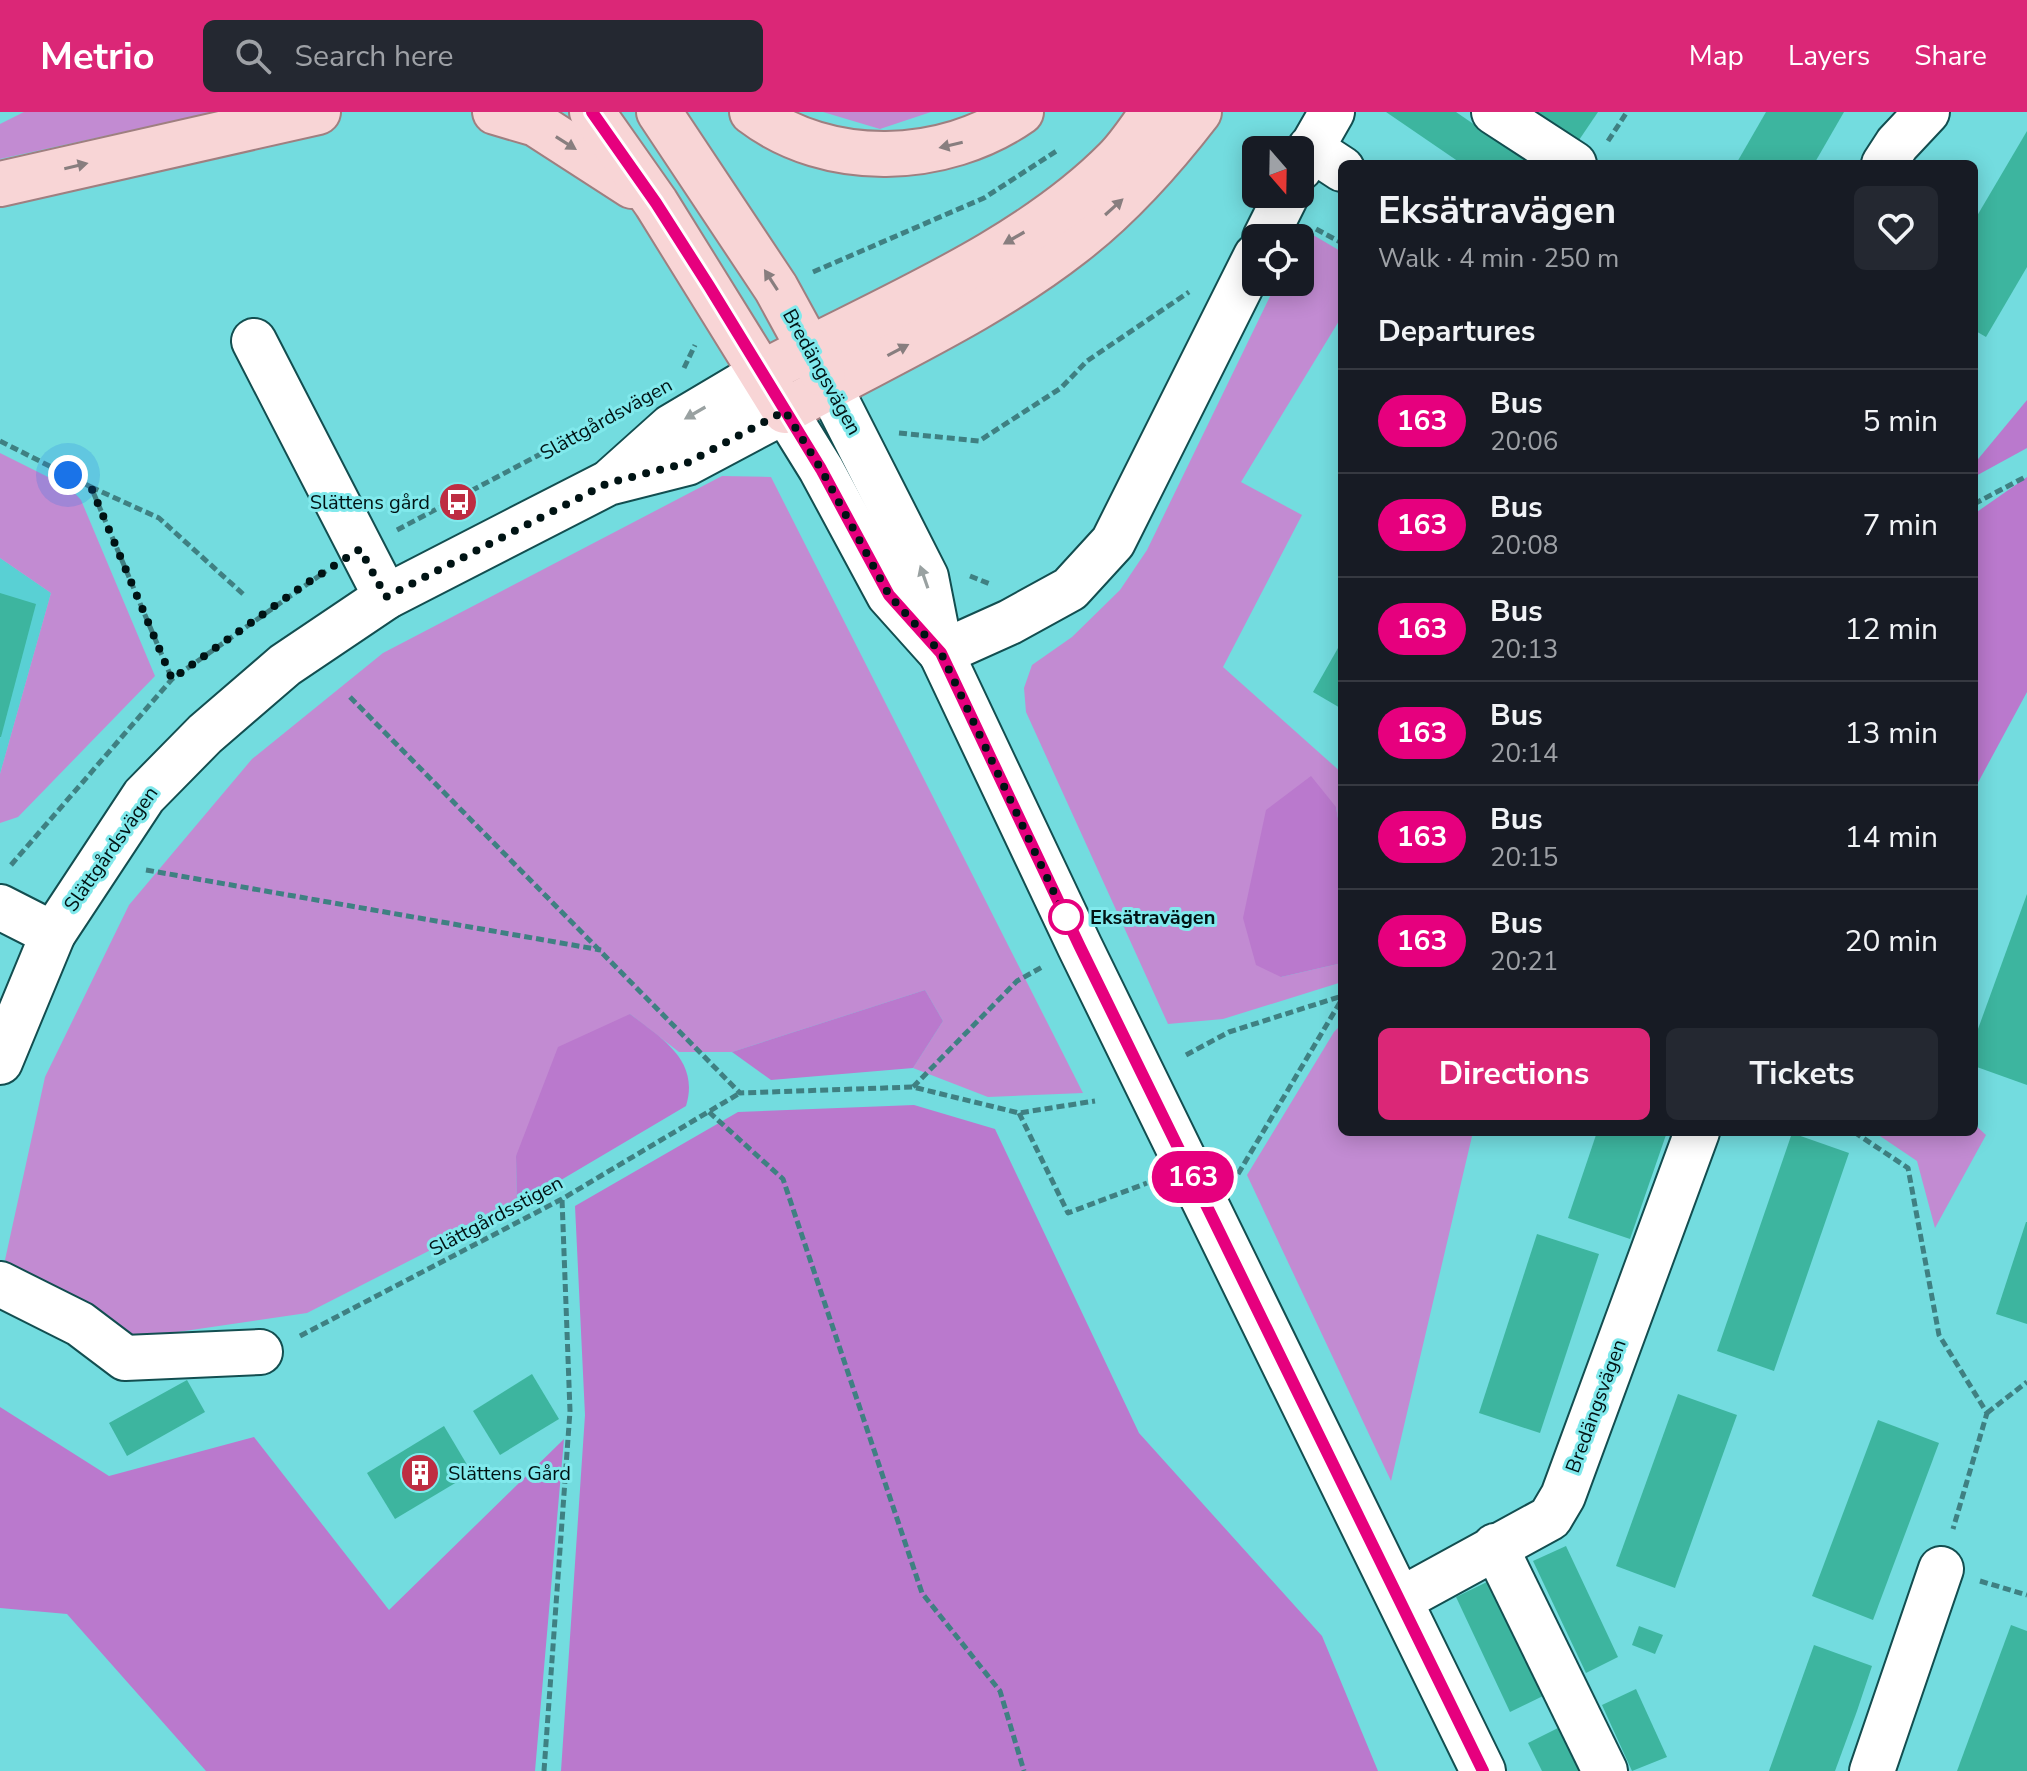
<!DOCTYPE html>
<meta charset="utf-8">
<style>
body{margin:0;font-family:"Nunito Sans",sans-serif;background:#242831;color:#f1f3f6;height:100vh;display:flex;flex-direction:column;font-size:30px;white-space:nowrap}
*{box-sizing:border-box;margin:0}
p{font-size:26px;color:#9ea1a6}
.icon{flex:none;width:44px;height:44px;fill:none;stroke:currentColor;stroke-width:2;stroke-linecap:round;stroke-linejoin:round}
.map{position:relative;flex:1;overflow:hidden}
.drawer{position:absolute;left:1338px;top:48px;width:640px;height:976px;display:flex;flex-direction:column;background:#171b24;border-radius:12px;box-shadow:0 4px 20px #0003}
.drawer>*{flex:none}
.badge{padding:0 16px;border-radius:26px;font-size:28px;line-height:52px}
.needle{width:52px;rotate:160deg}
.fabs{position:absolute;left:1242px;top:24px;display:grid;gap:16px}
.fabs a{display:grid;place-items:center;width:72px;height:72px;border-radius:12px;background:#171b24;box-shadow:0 4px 20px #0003;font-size:40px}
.you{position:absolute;width:40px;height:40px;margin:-20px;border:6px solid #fff;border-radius:50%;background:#1a73e8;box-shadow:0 0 0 12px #1a73e833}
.map>.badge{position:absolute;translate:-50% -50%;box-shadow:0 0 0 4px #fff}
h2{padding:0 40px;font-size:30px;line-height:72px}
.round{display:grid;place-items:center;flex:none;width:84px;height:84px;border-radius:12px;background:#242831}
.overview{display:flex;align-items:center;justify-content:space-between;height:136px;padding:0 40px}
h1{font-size:38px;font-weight:700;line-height:60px}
.primary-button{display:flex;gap:16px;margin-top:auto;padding:16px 40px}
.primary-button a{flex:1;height:92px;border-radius:12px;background:#db2777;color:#fff;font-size:32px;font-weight:700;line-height:92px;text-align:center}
.primary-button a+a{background:#242831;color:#f1f3f6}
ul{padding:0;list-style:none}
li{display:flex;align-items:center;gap:24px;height:104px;padding:0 40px;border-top:2px solid #363941}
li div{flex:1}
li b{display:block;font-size:30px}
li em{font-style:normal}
li .badge{min-width:88px;font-weight:700;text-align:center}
header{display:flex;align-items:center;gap:48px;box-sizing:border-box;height:112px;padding:0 40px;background:#db2777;color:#fff}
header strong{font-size:38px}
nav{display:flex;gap:44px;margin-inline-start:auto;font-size:28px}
.search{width:560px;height:72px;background:#242831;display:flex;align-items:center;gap:20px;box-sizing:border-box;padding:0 28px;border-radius:12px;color:#9ea1a6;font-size:30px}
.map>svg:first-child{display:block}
.built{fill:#59d0d4}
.green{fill:#c28bd2}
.forest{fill:#ba79cd}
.building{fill:#3db59f}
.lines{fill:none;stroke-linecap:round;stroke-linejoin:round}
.minor-casing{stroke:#134e50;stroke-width:48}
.major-casing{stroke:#9f7f80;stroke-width:48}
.path{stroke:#3f8082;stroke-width:5;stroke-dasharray:8 4;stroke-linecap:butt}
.minor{stroke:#fff;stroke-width:44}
.major{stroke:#f8d5d6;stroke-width:44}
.oneway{fill:#887e7f}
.oneway2{fill:#99a1a1}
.line-casing{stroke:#fff;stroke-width:18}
.line{stroke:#e6007e;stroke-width:12}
.walk{stroke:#001314;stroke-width:8;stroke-dasharray:0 14.4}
.stop-dot{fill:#fff;stroke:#e6007e;stroke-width:4}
.labels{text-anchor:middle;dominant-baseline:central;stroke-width:6;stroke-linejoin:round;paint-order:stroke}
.street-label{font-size:20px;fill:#001314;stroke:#81e9ec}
.poi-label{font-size:20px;fill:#001314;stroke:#81e9ec;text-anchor:end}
.stop-label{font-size:20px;font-weight:bold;fill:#001314;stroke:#81e9ec;text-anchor:start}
</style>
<header>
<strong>Metrio</strong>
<div class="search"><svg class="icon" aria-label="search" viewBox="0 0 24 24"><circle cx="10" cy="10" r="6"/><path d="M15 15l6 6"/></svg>Search here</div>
<nav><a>Map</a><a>Layers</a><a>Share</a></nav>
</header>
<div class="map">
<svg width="2027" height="1659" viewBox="0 0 2027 1659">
<rect width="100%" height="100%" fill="#73dcdf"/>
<path class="built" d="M0,446l51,35 -51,181z"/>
<g class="green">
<path d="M24,0h190l-214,47v-35z"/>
<path d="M823,0h108l-51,17z"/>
<path d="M1303,117l39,23v64l-101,166 61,33 -79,152 119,106v68l-6,-34 -55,170 61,-14v19l-119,37 -55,5 -142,-312 -2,-24 8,-23 40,-28 48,-47 27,-40 130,-268h23l-2,-44z"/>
<path d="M0,341l70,35 11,12 74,176 -137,141 -18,6v-49l51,-181 -51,-35z"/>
<path d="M722,364l49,1 312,616 -95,4 -75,-29 30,-47 -18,-31 -193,62h-53l-49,-38 -114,142 1,50 -210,107 -177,26 -125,-79 40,-183 84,-172 123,-146 131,-106z"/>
<path d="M1342,912v108h131l-82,349 -144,-306 87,-143z"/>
<path d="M1974,1012l12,11 -51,93 -18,-67 -43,-29h100z"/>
</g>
<g class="forest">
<path d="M2027,288v48l-53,29v-13z"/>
<path d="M2027,365v215l-53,98v-276z"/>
<path d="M1311,664l25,31 6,34v122l-61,14 -25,-12 -13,-47 23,-108z"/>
<path d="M925,878l18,31 -30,47 -142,12 -39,-28z"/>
<path d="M630,902c32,25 70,46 56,92l-169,100 -1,-50 42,-109z"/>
<path d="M914,993l81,24 144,304 183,203 56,135h-817l24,-356 -10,-209 163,-94z"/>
<path d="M0,1295l109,69 145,-39 135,173 175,-171 -29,332h-329l-139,-157 -67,-6z"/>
</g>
<g class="building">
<path d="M1386,0h70l76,52h-70z"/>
<path d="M1532,0h66l-21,31z"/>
<path d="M1766,0h78l-30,52h-78z"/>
<path d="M2027,19v136l-41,70 -12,-7v-109z"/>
<path d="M0,481l36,11 -35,133h-1z"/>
<path d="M1342,529v68l-29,-17z"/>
<path d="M2027,782v191l-53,-19v-26z"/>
<path d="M1597,1020h70l-37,107 -62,-21z"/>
<path d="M1792,1021l57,20 -75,218 -57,-20z"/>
<path d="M2026,1110h1v102l-31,-10z"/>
<path d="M1537,1122l62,20 -59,179 -61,-20z"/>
<path d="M532,1262l27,45 -59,36 -27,-44z"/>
<path d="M187,1268l18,32 -78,44 -18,-33z"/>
<path d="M1678,1282l59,21 -62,173 -59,-22z"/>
<path d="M1878,1308l61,23 -66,177 -61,-24z"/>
<path d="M444,1314l28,47 -77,46 -28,-46z"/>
<path d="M1566,1434l52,111 -32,16 -53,-112z"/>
<path d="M1489,1469l54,115 -33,16 -54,-115z"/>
<path d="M2011,1513l16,6v140h-70z"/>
<path d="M1639,1514l24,9 -8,19 -23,-9z"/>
<path d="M1814,1533l58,21 -15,45 -22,60h-66z"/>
<path d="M1636,1577l31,68 -35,14 -30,-66z"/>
<path d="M1560,1615l21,44h-39l-14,-28z"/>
</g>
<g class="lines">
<g class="minor-casing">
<g id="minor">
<path d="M1494,0l80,52"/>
<path d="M1310,36l32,21"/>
<path d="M1884,52l13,-20 30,-32"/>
<path d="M1300,56l32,-56"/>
<path d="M1265,126l22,-44"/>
<path d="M254,229l132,256"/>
<path d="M829,274l97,191 15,76 139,294 403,824"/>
<path d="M613,367l58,-52 91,-54"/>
<path d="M941,541l69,-31 60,-33 43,-47 143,-286"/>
<path d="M0,795l53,27"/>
<path d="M0,950l53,-128 91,-138 61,-62 80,-69 101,-68 222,-114 79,-20 98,-52 36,58 68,126 52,58"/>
<path d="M0,1172l80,40 45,34 135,-6"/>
<path d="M1495,1434l110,225"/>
<path d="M1400,1488l150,-82 13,-22 134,-364"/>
<path d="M1872,1659l69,-202"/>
</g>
</g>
<g class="major-casing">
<g id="major">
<path d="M495,0l41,12 96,62"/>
<path d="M592,0l64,91 129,208c96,-54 200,-99 287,-167 48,-37 90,-84 127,-132"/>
<path d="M659,0l117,176 47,86"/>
<path d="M752,0c76,58 192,54 269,0"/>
<path d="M0,72l318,-72"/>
<path d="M762,261c116,-62 261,-119 354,-213 14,-14 25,-32 37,-48"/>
</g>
</g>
<g class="path">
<path d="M1608,29l19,-29"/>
<path d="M1316,117l26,14"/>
<path d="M813,160l171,-74 74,-48"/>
<path d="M684,256l11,-23"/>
<path d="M899,321l80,8 82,-53 26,-27 102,-69"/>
<path d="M0,329l91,46 81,192"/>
<path d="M91,375l68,31 84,76"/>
<path d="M1974,392l53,-28"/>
<path d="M397,418l221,-117"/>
<path d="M970,464l20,8"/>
<path d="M350,585l390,396 173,-6 106,26 76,-12"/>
<path d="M11,753l161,-186 154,-108"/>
<path d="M146,758l455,80"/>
<path d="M1186,943l43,-23 113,-36"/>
<path d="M913,975l104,-106 27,-15"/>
<path d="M709,1000l74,67 139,414 78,98 24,80"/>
<path d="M1019,1001l49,100 79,-30"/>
<path d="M1854,1020l54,36 31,167 48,78 -34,116"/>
<path d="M1238,1062l104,-175"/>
<path d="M300,1224l262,-137 178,-106"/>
<path d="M1987,1301l40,-31"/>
<path d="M1980,1469l47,14"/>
<path d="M544,1659l26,-360 -8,-212"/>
</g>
<use href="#minor" class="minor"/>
<use href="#major" class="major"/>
</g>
<defs><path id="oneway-solid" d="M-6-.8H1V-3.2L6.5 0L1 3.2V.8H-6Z" transform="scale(2)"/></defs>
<g class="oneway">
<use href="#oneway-solid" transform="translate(566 31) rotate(32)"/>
<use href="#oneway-solid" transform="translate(951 33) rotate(167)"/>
<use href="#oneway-solid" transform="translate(76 54) rotate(-13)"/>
<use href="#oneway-solid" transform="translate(1114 95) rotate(-42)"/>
<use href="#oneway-solid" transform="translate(1014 126) rotate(150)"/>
<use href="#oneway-solid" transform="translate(771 168) rotate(-123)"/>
<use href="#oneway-solid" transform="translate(898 238) rotate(-28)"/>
</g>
<g class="oneway2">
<use href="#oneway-solid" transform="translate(695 301) rotate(150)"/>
<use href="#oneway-solid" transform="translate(924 465) rotate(-109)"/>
</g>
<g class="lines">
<g class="line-casing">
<path id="line" d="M592,0l64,91 53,83 112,183 68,126 52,58 139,294 403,824"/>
</g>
<use href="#line" class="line"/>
<path class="walk" d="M68,363l23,12 81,192 132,-94 56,-36 26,48 222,-114 79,-20 98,-52 36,58 68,126 52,58 126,267 -1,-3"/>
</g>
<defs>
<g id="bus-disc" transform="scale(2)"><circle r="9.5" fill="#be2d42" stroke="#81e9ec"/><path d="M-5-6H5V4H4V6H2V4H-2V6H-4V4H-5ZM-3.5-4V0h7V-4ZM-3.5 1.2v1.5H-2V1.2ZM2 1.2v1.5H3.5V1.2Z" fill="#fff"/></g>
<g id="building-disc" transform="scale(2)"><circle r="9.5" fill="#be2d42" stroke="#81e9ec"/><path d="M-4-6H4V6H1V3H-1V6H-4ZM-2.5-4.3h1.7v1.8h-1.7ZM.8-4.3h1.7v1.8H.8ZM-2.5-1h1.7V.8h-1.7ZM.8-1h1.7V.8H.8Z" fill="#fff"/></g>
</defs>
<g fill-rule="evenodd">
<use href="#bus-disc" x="458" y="390"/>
<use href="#building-disc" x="420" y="1361"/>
</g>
<circle class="stop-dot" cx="1066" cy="805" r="16"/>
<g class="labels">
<g class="street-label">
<text transform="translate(822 260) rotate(61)">Bredängsvägen</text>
<text transform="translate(606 307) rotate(-29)">Slättgårdsvägen</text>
<text transform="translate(111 737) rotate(-55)">Slättgårdsvägen</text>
<text transform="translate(496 1104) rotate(-28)">Slättgårdsstigen</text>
<text transform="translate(1596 1294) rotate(-70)">Bredängsvägen</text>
</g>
<g class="poi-label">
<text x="430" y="390">Slättens gård</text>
<text x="448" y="1361" text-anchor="start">Slättens Gård</text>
</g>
<g class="stop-label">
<text x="1090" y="805">Eksätravägen</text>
</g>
</g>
</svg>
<div class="fabs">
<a><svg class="needle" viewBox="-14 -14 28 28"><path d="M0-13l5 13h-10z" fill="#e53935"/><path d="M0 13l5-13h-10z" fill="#9ea1a6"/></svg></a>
<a><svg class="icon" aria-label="locate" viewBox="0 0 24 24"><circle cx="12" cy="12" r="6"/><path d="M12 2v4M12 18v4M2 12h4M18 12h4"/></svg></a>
</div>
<div class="you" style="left:68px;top:363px"></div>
<b class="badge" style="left:1193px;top:1065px;background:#e6007e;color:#fff">163</b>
<section class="drawer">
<div class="overview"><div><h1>Eksätravägen</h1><p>Walk · 4 min · 250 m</p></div><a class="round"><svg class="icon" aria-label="heart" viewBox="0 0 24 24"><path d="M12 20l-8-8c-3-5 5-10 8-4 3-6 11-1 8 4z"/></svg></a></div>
<h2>Departures</h2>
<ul>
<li><span class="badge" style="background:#e6007e;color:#fff">163</span><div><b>Bus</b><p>20:06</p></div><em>5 min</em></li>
<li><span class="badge" style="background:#e6007e;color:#fff">163</span><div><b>Bus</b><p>20:08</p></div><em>7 min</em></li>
<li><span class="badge" style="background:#e6007e;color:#fff">163</span><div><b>Bus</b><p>20:13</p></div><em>12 min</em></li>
<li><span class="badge" style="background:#e6007e;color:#fff">163</span><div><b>Bus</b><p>20:14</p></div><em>13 min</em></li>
<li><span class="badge" style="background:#e6007e;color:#fff">163</span><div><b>Bus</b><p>20:15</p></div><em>14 min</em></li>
<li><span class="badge" style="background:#e6007e;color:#fff">163</span><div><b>Bus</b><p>20:21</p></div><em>20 min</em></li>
</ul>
<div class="primary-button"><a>Directions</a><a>Tickets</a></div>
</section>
</div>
